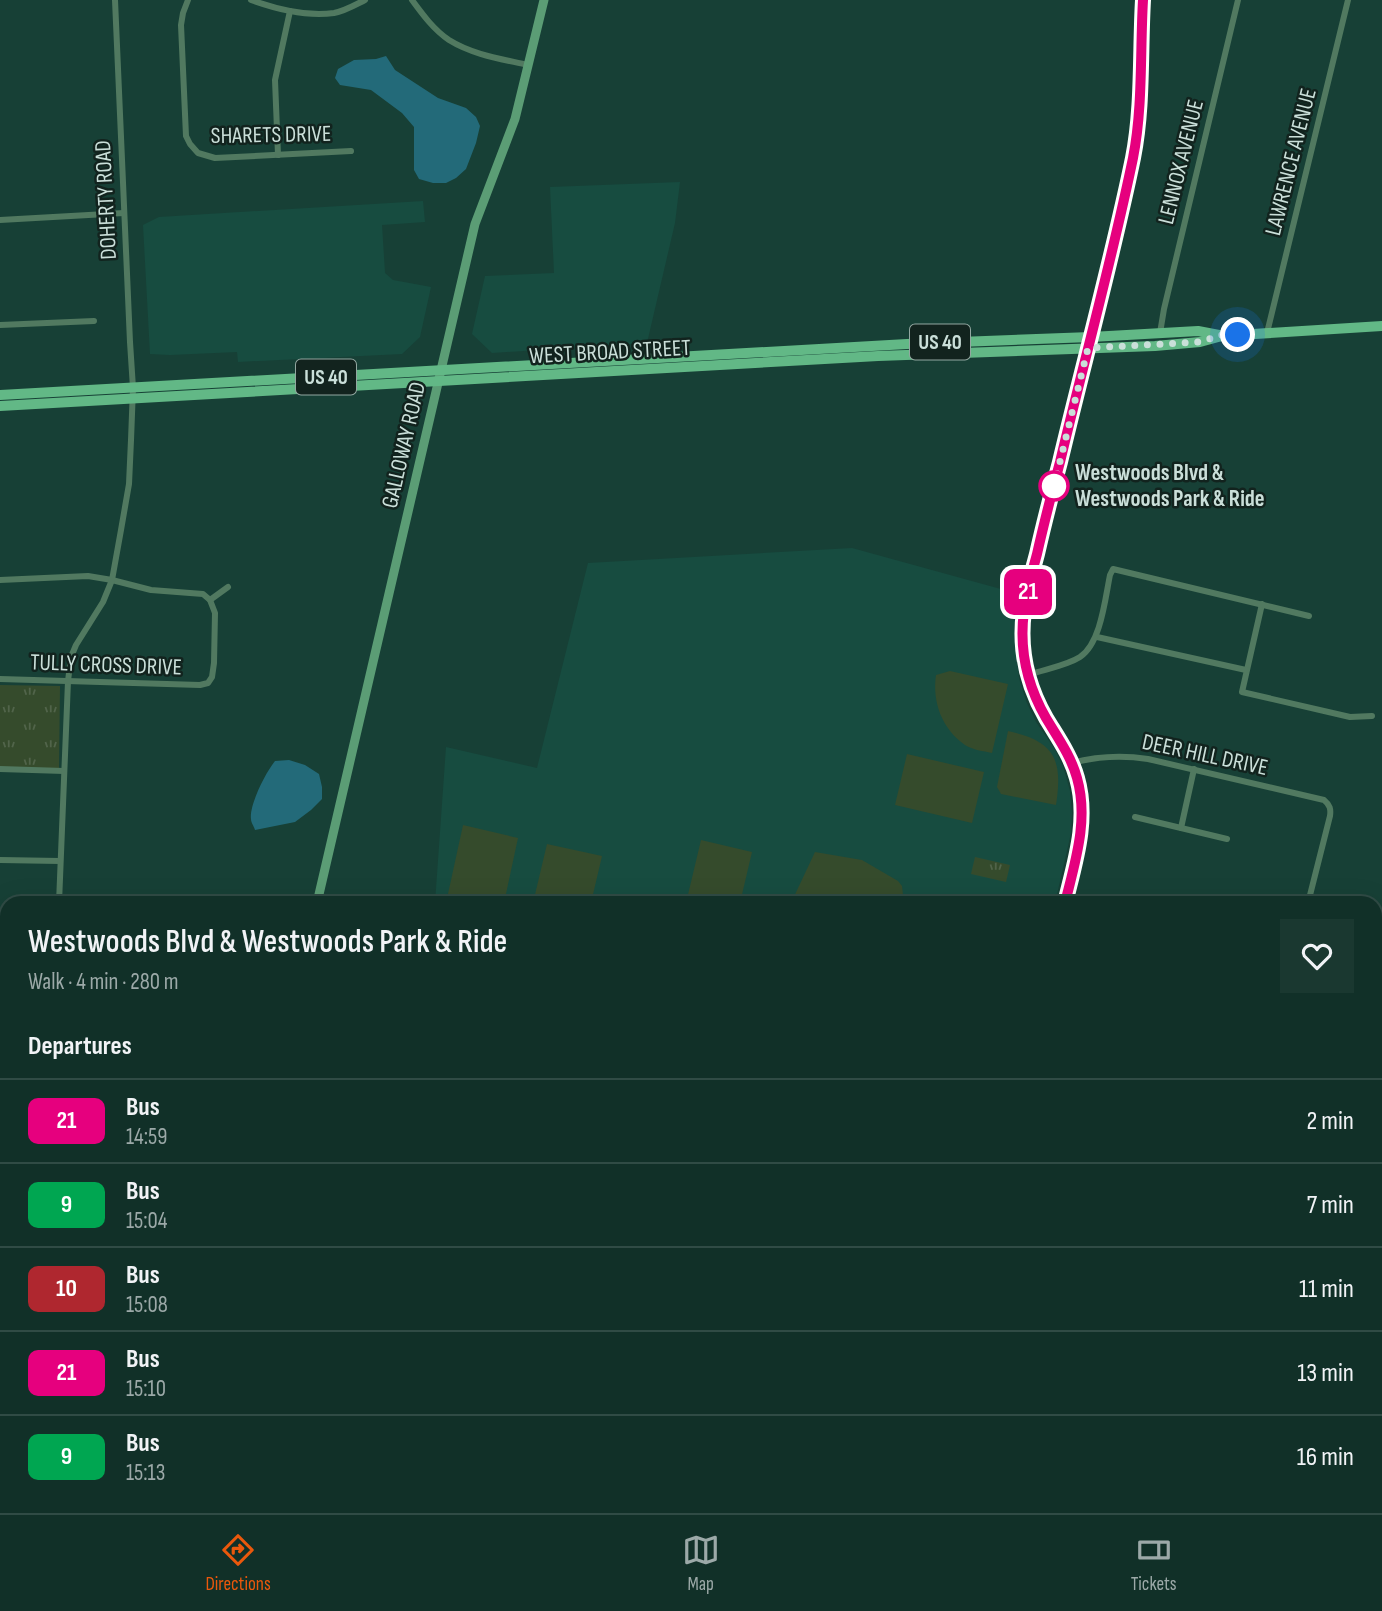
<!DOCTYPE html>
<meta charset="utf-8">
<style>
body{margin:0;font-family:"Sofia Sans Condensed",sans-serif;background:#1a3830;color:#f1f3f6;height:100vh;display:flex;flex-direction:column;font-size:26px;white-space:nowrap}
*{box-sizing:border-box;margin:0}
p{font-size:23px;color:#9ca9a8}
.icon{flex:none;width:38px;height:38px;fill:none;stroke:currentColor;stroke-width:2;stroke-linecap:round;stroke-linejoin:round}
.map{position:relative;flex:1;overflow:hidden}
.sheet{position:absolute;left:0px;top:896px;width:1382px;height:618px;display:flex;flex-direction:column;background:#113028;border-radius:21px 21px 0 0;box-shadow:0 7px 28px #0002,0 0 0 2px #304b45}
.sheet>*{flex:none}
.badge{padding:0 14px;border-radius:10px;font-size:24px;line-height:46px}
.you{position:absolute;width:35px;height:35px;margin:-18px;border:5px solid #fff;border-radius:50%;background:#1a73e8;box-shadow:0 0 0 10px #1a73e833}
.map>.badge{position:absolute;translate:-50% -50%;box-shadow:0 0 0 4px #fff}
h2{padding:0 28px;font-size:26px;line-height:63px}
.round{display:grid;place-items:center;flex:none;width:74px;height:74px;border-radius:0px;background:#1a3830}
.headline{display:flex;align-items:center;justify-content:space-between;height:119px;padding:0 28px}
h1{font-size:33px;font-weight:600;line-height:52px}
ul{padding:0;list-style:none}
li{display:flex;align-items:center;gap:21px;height:84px;padding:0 28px;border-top:2px solid #304b45}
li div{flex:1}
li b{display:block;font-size:26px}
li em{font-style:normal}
li .badge{min-width:77px;font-weight:700;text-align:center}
.dock{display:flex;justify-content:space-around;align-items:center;height:98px;border-top:2px solid #304b45;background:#113028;font-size:19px;color:#9ca9a8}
.dock a{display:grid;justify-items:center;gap:4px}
.dock .on{color:#ea580c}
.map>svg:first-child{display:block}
.built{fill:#174c40}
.grass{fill:url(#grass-dots)}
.park{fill:url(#park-tufts)}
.garden{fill:#354b2c}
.water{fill:#236a79}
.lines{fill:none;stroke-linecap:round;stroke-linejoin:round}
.street{stroke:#517960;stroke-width:6}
.secondary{stroke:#5b9d75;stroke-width:9}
.primary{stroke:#62b886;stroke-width:10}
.line-casing{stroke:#fff;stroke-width:16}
.line{stroke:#e6007e;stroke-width:10}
.walk{stroke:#cadfd9;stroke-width:7;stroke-dasharray:0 12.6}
.stop-dot{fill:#fff;stroke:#e6007e;stroke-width:3.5}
.labels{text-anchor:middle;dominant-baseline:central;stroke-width:5;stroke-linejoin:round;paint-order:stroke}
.shield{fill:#12231e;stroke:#93a7a1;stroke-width:2}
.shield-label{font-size:21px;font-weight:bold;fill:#cadfd9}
.street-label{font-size:23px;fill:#cadfd9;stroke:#12231e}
.stop-label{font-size:23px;font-weight:bold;fill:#cadfd9;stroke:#12231e;text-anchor:start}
</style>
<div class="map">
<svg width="1382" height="1513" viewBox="0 0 1382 1513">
<defs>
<pattern id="grass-dots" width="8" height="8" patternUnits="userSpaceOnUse" patternTransform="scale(1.75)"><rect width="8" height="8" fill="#354b2c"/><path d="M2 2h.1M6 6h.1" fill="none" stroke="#51644a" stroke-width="1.8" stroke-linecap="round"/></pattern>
<pattern id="park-tufts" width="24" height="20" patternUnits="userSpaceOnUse" patternTransform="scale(1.75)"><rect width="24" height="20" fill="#354b2c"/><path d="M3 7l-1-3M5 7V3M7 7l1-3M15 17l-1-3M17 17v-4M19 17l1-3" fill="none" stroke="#51644a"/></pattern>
</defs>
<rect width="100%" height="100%" fill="#174036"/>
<g class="built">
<path d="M680,182l-5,41 -28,120 -155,10 -20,-19 13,-58 69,-3 -4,-86z"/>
<path d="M423,201l2,21 -43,3 3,48 8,7 38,7 -11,50 -18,17 -164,8 -1,-10 -67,3 -20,-1 -7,-129 16,-8z"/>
<path d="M852,548l167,46 -5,34 5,50 7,23 10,21 18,26 9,18 7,25 2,22 -1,20 -16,70h-620l11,-156 91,21 51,-205z"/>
</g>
<path class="grass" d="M7,1367v140h145l-2,6h-150v-144z"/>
<g class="park">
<path d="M0,685l60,1 -1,82h-59z"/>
<path d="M975,857l35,8 -4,17 -35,-8z"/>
</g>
<g class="garden">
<path d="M950,671l58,13 -16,69c-9,-2 -19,-3 -27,-8 -23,-16 -33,-43 -29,-70z"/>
<path d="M1008,731c47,10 55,29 48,74l-55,-11 -4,-7z"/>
<path d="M907,754l77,18 -12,51 -77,-18z"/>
<path d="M463,825l55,13 -14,65h-58z"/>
<path d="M701,840l51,12 -12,51h-54z"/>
<path d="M547,844l55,12 -11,47h-58z"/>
<path d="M815,852l47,8 36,21 4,5 2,17h-113z"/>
</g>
<g class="water">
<path d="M386,56l9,14 43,28 28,10 10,9 4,9 -4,17 -10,26 -10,9 -10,5h-13l-14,-4 -5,-9v-43l-12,-14 -31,-23 -31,-5 -5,-7 3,-9 16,-9 22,-1z"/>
<path d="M289,760l16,5 14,9 3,13v12l-11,11 -16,12 -40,8c-1,-4 -4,-7 -4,-11 -2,-14 15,-47 24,-58z"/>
<path d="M0,1094l7,16v137h-7v-88l5,-6 -2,-5 -3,-3z"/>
</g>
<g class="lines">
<g class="street">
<path d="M188,0l-5,13 -2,12 5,111 4,8 8,9 17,5 136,-7"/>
<path d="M251,0c25,9 56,17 83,13 11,-2 21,-8 31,-13"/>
<path d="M412,0c11,15 22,30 37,40 24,15 53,19 79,25"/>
<path d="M278,155l-3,-75 15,-69"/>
<path d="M0,220l124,-7"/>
<path d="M0,325l94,-4"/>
<path d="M1160,333l4,-24 74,-309"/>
<path d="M1267,333l81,-333"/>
<path d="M0,580l88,-4 24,4 39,10 52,4 7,6 5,13 -1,50 -2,14 -4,6 -8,2 -200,-6"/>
<path d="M210,600l18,-13"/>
<path d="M1262,604l-20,88 108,25 22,-1"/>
<path d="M1097,637l149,33"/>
<path d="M1028,675c17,-6 38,-9 52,-18 21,-14 25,-58 30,-82l3,-6 196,47"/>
<path d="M1072,763c26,-7 50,-8 76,-4l176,41c6,5 7,9 6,16l-22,87"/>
<path d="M0,769l64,2"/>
<path d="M1135,817l92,22"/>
<path d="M1181,828l13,-59"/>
<path d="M0,860l60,1"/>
<path d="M59,903l9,-222 3,-24 5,-12 27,-43 9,-22 9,-50 8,-46 2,-44 2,-52 -3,-46 -15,-342"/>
<path d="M0,951l7,1"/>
<path d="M1376,1038l6,-28"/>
<path d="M0,1042h7"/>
<path d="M1376,1107l6,1"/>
<path d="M1376,1429l6,1"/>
<path d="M441,1507l2,6"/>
<path d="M462,1507l3,6"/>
<path d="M1213,1507v6"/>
<path d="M593,1509l9,-2"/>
<path d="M1091,1512l1,1"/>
<path d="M314,1513l2,-6"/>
<path d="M748,1513l5,-6"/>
<path d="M987,1513l2,-6"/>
<path d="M1119,1513l2,-6"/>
</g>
<g class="secondary">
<path d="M317,903l158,-679 40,-105 29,-119"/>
<path d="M1065,903c8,-34 21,-70 16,-105 -4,-34 -20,-54 -36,-82 -24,-43 -26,-83 -16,-130l60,-238 44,-193 5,-44 5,-111"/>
<path d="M1376,1238l6,1"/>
<path d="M179,1513l1,-6"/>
</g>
<g class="primary">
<path d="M0,395l907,-51 184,-7 107,-6 21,4"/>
<path d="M0,406l878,-50 277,-10 45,-4 22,-6 160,-10"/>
</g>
</g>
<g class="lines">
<g class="line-casing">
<path id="line" d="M1065,903c10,-41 24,-83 12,-125 -6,-22 -19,-40 -31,-60 -19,-33 -27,-70 -22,-107 2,-19 8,-38 13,-57 7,-31 15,-62 23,-92 24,-101 52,-202 73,-304 10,-50 7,-106 10,-158"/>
</g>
<use href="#line" class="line"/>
<path class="walk" d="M1054,486l34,-138 112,-6 22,-7h16"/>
</g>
<circle class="stop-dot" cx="1054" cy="486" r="14"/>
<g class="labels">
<g class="shield">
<rect x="910" y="324.5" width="60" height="35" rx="5"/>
<rect x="296" y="359.5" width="60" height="35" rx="5"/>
</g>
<g class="shield-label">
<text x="940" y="342">US 40</text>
<text x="326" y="377">US 40</text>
</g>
<g class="street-label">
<text transform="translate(271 135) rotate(-1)">SHARETS DRIVE</text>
<text transform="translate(1181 162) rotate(-76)">LENNOX AVENUE</text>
<text transform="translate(1291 162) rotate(-76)">LAWRENCE AVENUE</text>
<text transform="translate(106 200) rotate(-93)">DOHERTY ROAD</text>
<text transform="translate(610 352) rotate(-3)">WEST BROAD STREET</text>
<text transform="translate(404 445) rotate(-77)">GALLOWAY ROAD</text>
<text transform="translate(106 665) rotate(2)">TULLY CROSS DRIVE</text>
<text transform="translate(1205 755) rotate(12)">DEER HILL DRIVE</text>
</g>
<g class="stop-label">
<text x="1075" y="473">Westwoods Blvd &amp;<tspan x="1075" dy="26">Westwoods Park &amp; Ride</tspan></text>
</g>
</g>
</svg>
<div class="you" style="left:1238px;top:335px"></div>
<b class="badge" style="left:1028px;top:592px;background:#e6007e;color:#fff">21</b>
<section class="sheet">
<div class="headline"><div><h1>Westwoods Blvd &amp; Westwoods Park &amp; Ride</h1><p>Walk · 4 min · 280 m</p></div><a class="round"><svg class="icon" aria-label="heart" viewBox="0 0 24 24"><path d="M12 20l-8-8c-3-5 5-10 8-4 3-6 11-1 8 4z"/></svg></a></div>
<h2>Departures</h2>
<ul>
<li><span class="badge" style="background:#e6007e;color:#fff">21</span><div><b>Bus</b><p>14:59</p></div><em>2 min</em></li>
<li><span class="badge" style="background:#00a651;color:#fff">9</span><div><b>Bus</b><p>15:04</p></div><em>7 min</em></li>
<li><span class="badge" style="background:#af272f;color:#fff">10</span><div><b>Bus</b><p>15:08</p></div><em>11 min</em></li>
<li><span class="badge" style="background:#e6007e;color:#fff">21</span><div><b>Bus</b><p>15:10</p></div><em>13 min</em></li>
<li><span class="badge" style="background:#00a651;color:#fff">9</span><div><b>Bus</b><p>15:13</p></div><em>16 min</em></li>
</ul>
</section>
</div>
<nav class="dock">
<a class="on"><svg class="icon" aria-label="directions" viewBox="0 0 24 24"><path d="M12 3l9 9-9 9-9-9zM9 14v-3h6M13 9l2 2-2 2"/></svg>Directions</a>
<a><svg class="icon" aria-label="map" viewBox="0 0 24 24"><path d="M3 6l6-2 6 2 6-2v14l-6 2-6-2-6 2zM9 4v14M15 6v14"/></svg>Map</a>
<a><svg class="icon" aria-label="tickets" viewBox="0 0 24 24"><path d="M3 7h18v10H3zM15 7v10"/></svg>Tickets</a>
</nav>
